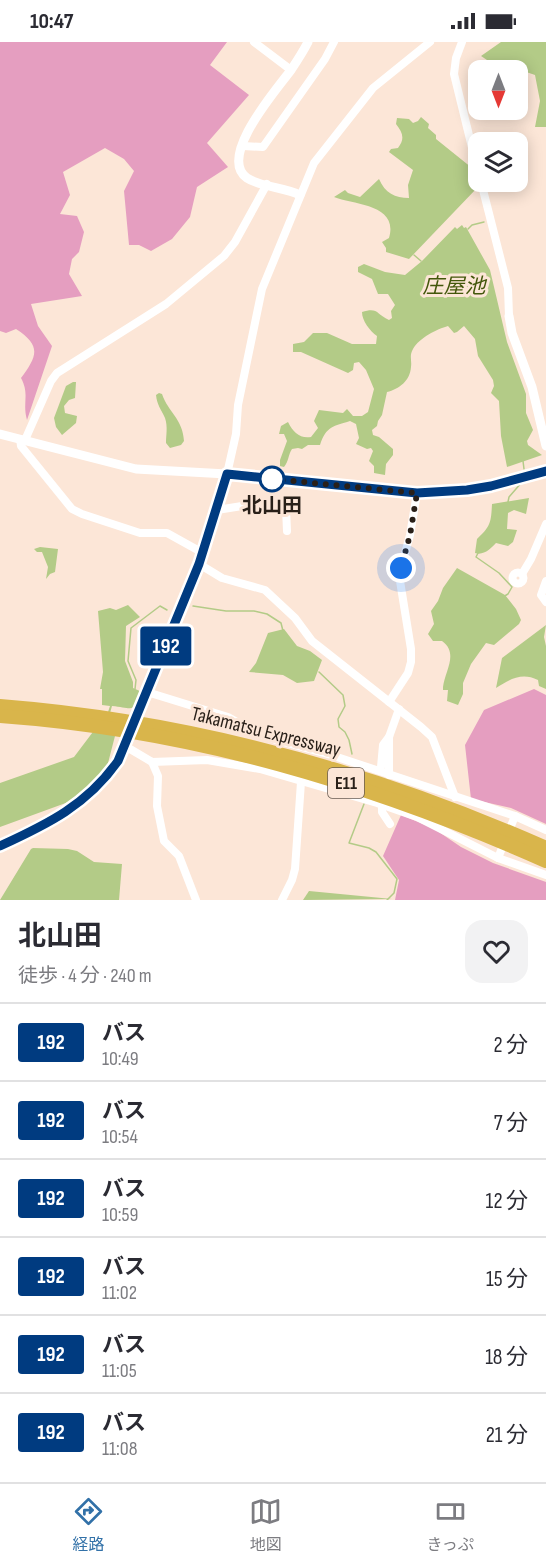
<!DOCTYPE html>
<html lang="ja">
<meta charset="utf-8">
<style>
body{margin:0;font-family:"Sofia Sans Condensed","Noto Sans JP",sans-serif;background:#f2f2f3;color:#2b2b33;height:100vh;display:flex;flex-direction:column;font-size:22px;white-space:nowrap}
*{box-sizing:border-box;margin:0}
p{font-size:20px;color:#7c7c81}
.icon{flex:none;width:33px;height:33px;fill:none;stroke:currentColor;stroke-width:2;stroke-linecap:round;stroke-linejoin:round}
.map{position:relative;height:858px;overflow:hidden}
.side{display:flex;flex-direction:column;background:#fff;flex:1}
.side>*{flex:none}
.badge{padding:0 12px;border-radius:4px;font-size:21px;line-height:39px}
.needle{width:39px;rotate:180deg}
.controls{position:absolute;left:468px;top:18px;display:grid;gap:12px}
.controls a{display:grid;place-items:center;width:60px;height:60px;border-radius:12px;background:#fff;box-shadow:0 3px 15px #0003;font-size:30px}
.you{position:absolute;width:30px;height:30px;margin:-15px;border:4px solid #fff;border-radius:50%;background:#1a73e8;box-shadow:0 0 0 9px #1a73e833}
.map>.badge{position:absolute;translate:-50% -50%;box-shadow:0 0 0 3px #fff}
.round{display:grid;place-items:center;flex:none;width:63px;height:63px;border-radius:18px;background:#f2f2f3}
.head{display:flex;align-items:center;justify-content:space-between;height:102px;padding:0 18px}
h1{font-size:28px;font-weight:700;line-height:45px}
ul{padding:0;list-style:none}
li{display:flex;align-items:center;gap:18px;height:78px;padding:0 18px;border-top:2px solid #e1e1e2}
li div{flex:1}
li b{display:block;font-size:22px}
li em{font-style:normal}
li .badge{min-width:66px;font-weight:700;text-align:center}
.status{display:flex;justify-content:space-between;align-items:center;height:42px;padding:0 30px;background:#fff;direction:ltr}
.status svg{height:16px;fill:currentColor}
.dock{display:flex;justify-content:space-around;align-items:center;height:84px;border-top:2px solid #e1e1e2;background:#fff;font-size:16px;color:#7c7c81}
.dock a{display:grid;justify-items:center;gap:3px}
.dock .selected{color:#3271a8}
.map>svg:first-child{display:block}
.forest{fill:#e59ec0}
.water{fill:#b3cb87}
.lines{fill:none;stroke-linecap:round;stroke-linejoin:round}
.stream{stroke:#b3cb87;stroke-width:1.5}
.minor{stroke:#fff;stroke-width:8}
.tertiary{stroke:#fff;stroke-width:9}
.secondary{stroke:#f4e9c9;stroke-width:10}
.motorway{stroke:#d9b54b;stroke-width:14}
.line-casing{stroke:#fff;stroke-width:14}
.line{stroke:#003b80;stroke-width:9}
.walk{stroke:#292019;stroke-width:6;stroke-dasharray:0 10.8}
.stop-dot{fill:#fff;stroke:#003b80;stroke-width:3}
.labels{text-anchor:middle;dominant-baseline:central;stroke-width:6;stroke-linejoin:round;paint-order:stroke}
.shield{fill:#fce6d7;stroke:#685b52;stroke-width:1.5}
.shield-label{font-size:18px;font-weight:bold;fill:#292019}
.stop-label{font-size:20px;font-weight:bold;fill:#292019;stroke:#fce6d7}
.street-label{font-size:20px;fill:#292019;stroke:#fce6d7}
.water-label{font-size:21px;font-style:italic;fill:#43570b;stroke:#fce6d7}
</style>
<div class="status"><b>10:47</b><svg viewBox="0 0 49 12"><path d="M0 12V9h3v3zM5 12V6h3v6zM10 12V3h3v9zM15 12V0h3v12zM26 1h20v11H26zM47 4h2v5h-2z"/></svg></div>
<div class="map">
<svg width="546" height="858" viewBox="0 0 546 858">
<rect width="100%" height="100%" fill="#fce6d7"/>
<g class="forest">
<path d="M0,0h227l-17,23 39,30 -42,48 21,24 -31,20 -7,30 -18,22 -21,12 -12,-6h-10l-5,-54 10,-20 -10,-12 -19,-11 -42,24 7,23 -10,19 17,2 7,16 -5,20 -7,7 -3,15 13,22 -51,8 7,22 14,20 -25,74c-5,-18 3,-25 -6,-42 16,-22 21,-32 -5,-49l-10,4 -6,-2z"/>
<path d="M534,647l12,6v129l-35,-16 -40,-9 -6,-54 19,-35z"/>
<path d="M401,773l32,13 28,19 32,16 53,19v18h-151l4,-20 -16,-24z"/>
</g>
<g class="water">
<path d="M501,0h45v85h-11l5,-26 -5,-26 -32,-11h-10l-12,-8z"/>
<path d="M421,75l8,7 -1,4 8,7v4l36,29 5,20 -68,71 -23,-7v-4l-4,-6 7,-4c10,-34 -35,-33 -55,-41l11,-7 3,3 12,4 19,-18c6,14 16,19 30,19l-1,-13 5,-15 -24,-18 2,-3 7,-1c7,-9 5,-15 -2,-24l1,-6 12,1 4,4 5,-2z"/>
<path d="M462,183l2,3 2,-1 24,43 17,72 19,52v19l7,17 -6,11 1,4 14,10 -35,12 -6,-31 -2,-35 -8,-8 3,-7 -1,-6 -15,-24 -3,-17 -11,-13 -7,6 -3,1 -6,-7c-11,3 -29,12 -35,23 -4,7 -1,11 -2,18 -1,14 -12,22 -24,25l-5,23 -4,6 -1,5 -5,4 1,5 6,2 14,12v6l-7,9 -1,11 -11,-2v-7l-5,-5 4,-10 -2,-3 -4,1 -11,-5 3,-6 -3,-14 -6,-3c-16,5 -24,5 -30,24h-12l-6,4 -4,-1 -6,1c-4,6 -3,12 -8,18l-4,-1v-6l7,-19 -3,-7h-5l2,-8 7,-4c5,10 12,17 23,15l7,-9 -4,-7 5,-11 24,3 4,-4 6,7h9l6,-4 6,-23 -8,-19 -7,-8 -5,1 -1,7 -5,3 -47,-21h-8v-8l11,-2 9,-9h14l25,11h24l1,-8c-7,-5 -15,-15 -15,-24 16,-5 14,2 27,8l3,-2 -1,-7 4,-6 -7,-11h-10l-6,-15 -14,-7v-5l6,-3 21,8 20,3 17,-14 33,-34 2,2z"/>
<path d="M73,340h3l-1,16 -6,2 -5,6 1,7 12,3 -1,7 -14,12 -6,-8 -2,-9 12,-32z"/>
<path d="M159,351l3,1c6,18 21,25 22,47l-3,4 -11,3 -4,-5c0,-8 2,-16 -1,-25 -4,-9 -8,-13 -9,-23z"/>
<path d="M529,456l-3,16 -12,-4 -6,3 -1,16 10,1 -4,12 -5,4 -12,-3c-5,5 -12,13 -21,10l2,-14c14,-13 14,-17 15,-35z"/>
<path d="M40,505l18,2 -3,23 -5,2 -4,5 2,-12 -6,-15h-5l-3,-3z"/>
<path d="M457,526l48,27 11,14 5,11 -2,4 -25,21 -8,-2 -15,21 -8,19v11l-5,11 -11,-4 1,-11h-5v-3c2,-16 16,-34 -1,-46h-9l-5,-7 6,-10 -3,-13 7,-10 5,-13z"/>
<path d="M128,563l12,12 -14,9 -1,35 8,21v6l9,4c-8,22 -9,16 -30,14l-2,7 5,23 -8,31 -33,33 -74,27v-44l74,-26 34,-45 2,-6 -8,-1v-16h-2l3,-17 -5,-61 12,-3 6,2z"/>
<path d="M546,583l-2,12 2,9v43l-7,-3 -1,-6c-16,-8 -28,-1 -42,8l6,-30z"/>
<path d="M284,587l13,17 13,5 12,9 -8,21 -17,2 -14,-8 -34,-3 7,-9 12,-30z"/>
<path d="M33,806l35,1 9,2 17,11 28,2 -3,36h-119l31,-51z"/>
<path d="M309,849l83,8 -89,1z"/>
</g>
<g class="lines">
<g class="stream">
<path d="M468,187l4,-4 12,-3"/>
<path d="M414,213l7,6"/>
<path d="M523,419l1,8"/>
<path d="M508,460l1,-5 13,-15"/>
<path d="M478,511l-2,4 23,16 13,14 -4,7 -5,3"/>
<path d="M193,564l33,5h28l13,3 14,9 2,8"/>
<path d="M319,630l24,23 2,11 -7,13 1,8 6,5 4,8 3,14"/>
<path d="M135,647l1,-9 -8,-19 3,-33 29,-22 7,4"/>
<path d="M364,762l-15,39 20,5 7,4 21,27 -3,14 -7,7"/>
</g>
<g class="minor">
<path d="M254,0l37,28"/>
<path d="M462,0l-6,16 -2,16 24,98"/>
<path d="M243,104l20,1 62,-88 9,-17"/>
<path d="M481,140l27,106 1,28"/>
<path d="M20,397l1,7 51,63 10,5 58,19h27l36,20"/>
<path d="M25,398l26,-59 6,-8 109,-69 58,-48 11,-14 32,-58"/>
<path d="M227,432l9,-40 2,-29 24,-116 52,-126 59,-75 57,-46"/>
<path d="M217,468l25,-4 19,4 19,-4 6,2 1,23"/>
<path d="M199,522l23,14 43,12 30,28 17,23 109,86 11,10 23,60"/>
<circle cx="518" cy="536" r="5.5"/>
<path d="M522,532l9,-15 15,-35"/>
<path d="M546,539l-5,14 5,7"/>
<path d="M147,650l81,25 23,13 25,10 55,15 184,61 31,14"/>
<path d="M389,660l19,-29 3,-11v-13l-11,-68 1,-13 9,-33 7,-42"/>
<path d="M125,704l27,16 55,-2 53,9 117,34 40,14 81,41 48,17"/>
<path d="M152,720l6,14 -1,30 7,35 15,15 17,44"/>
<path d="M381,725l2,-22 6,-8"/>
<path d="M389,733v-38l10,-28"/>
<path d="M382,764v6l8,12"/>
<path d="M498,816l17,-42"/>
<path d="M282,858l10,-20 3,-11 6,-87"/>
</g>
<g class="tertiary">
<path d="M300,153c-16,-8 -40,-8 -53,-17 -30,-21 30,-89 44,-108 6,-9 12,-18 17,-28"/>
<path d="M509,274l3,17 20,54 14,59"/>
<path d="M0,392l136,35 91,5"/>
</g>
<path class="secondary" d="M0,804c47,-22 88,-41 118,-85l81,-197 28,-90 190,19c45,-1 86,-9 129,-22"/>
<g class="motorway">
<path d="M0,664c190,15 372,65 546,142"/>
<path d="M0,674c193,14 370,67 546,145"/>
</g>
</g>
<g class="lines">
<g class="line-casing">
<path id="line" d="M0,804c48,-22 87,-41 118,-85l81,-197 28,-90 190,19 50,-3 24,-4 55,-15"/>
</g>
<use href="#line" class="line"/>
<path class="walk" d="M272,437l145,14 -7,42 -9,33"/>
</g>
<circle class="stop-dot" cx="272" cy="437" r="12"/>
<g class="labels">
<rect class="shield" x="328" y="726" width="36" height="30" rx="4.5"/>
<g class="shield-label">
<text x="346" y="741">E11</text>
</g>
<g class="stop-label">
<text x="272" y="464">北山田</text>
</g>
<g class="street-label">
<text transform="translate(266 690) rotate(14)">Takamatsu Expressway</text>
</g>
<g class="water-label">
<text x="454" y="244">庄屋池</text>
</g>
</g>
</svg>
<div class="controls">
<a><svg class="needle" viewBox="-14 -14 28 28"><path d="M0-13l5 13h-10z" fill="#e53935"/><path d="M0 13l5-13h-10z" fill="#7c7c81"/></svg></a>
<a><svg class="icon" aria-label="layers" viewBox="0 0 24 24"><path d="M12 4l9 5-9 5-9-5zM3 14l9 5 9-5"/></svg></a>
</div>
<div class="you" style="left:401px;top:526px"></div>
<b class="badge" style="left:166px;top:604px;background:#003b80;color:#fff">192</b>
</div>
<section class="side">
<div class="head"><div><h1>北山田</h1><p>徒歩 · 4 分 · 240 m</p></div><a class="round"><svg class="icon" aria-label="heart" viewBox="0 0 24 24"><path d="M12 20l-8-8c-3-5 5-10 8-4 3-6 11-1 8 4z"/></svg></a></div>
<ul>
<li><span class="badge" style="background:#003b80;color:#fff">192</span><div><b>バス</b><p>10:49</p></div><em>2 分</em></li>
<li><span class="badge" style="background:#003b80;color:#fff">192</span><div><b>バス</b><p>10:54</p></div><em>7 分</em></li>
<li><span class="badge" style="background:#003b80;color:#fff">192</span><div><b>バス</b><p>10:59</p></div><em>12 分</em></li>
<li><span class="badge" style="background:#003b80;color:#fff">192</span><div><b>バス</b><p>11:02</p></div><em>15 分</em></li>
<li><span class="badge" style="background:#003b80;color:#fff">192</span><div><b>バス</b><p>11:05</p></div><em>18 分</em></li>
<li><span class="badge" style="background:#003b80;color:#fff">192</span><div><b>バス</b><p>11:08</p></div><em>21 分</em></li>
</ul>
</section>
<nav class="dock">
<a class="selected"><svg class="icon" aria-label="directions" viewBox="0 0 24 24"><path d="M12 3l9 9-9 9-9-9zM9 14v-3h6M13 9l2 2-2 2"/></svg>経路</a>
<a><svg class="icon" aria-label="map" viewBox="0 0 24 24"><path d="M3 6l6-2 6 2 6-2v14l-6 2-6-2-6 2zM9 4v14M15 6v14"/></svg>地図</a>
<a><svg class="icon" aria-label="tickets" viewBox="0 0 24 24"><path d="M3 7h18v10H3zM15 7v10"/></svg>きっぷ</a>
</nav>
